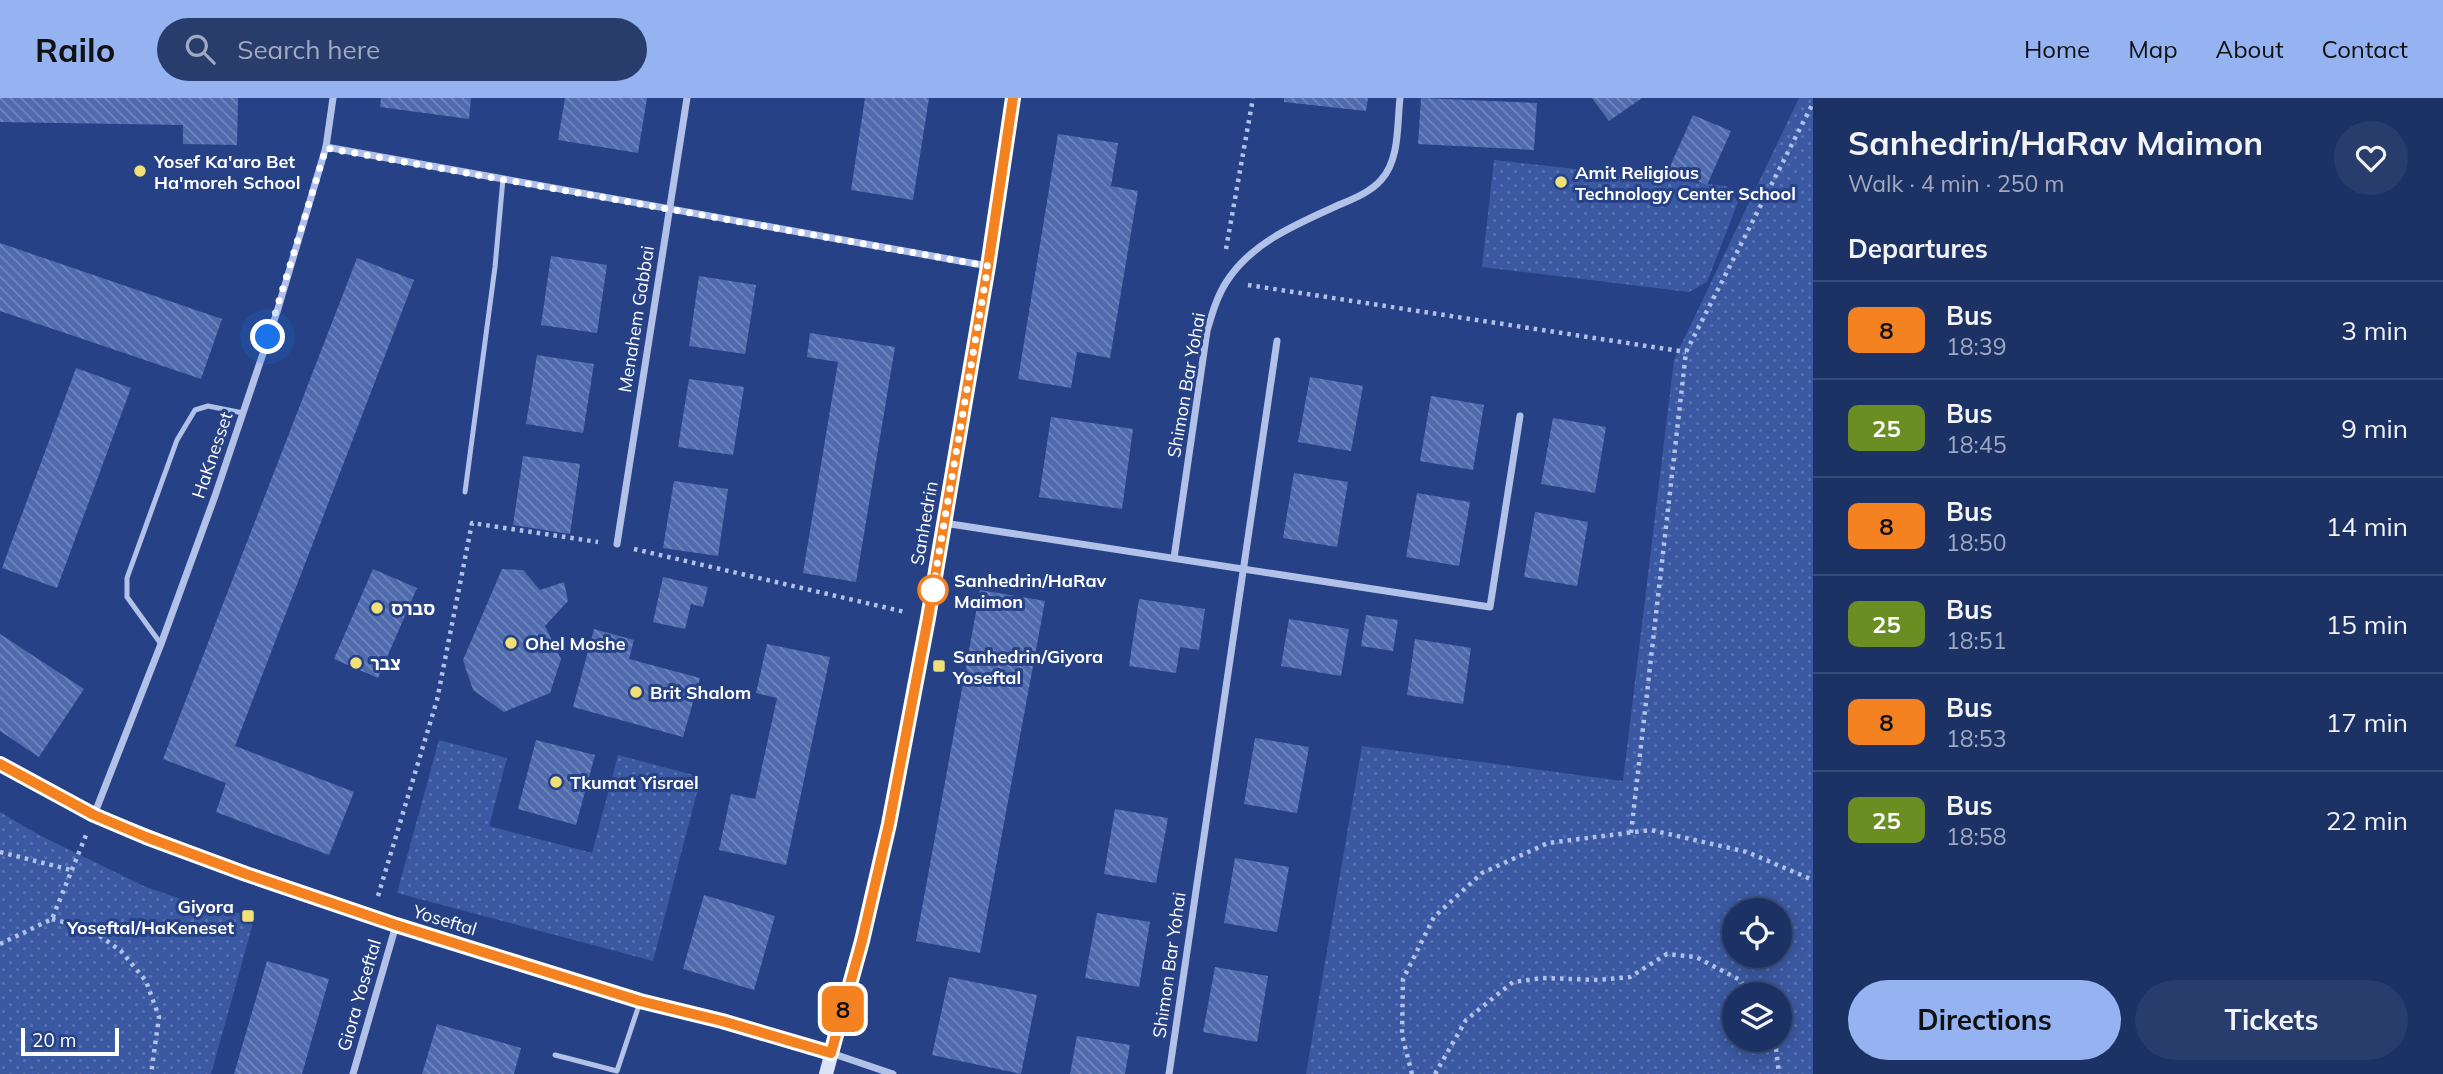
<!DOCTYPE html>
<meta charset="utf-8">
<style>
body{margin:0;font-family:Mulish,"Noto Sans Hebrew",sans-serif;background:#293d6d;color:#f1f3f6;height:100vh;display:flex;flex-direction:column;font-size:26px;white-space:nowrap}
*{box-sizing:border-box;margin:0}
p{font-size:23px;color:#a0a9bf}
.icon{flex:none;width:38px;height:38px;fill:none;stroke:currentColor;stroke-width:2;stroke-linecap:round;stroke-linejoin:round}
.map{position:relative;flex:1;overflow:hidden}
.side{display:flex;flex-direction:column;background:#1c3164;width:630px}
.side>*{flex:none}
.badge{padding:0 14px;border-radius:10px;font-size:24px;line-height:46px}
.controls{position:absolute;left:1722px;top:800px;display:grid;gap:14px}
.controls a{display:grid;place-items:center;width:70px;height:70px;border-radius:50%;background:#1c3164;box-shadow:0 4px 18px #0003,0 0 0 2px #3a4c78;font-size:35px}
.scale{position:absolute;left:21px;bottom:18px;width:98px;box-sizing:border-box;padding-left:7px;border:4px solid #fff;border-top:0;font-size:19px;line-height:24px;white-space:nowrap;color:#fff;-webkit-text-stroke:5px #264185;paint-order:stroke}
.you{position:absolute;width:35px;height:35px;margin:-18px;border:5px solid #fff;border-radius:50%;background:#1a73e8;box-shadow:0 0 0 10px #1a73e833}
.map>.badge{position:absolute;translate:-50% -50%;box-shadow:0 0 0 4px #fff}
h2{padding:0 35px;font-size:26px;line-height:63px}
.round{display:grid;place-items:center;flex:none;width:74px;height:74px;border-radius:37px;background:#293d6d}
.summary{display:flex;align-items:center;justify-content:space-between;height:119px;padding:0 35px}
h1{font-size:33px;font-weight:700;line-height:52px}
.action{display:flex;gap:14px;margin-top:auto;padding:14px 35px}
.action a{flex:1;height:80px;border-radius:42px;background:#95b2f1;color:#111;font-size:28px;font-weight:700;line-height:80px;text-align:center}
.action a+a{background:#293d6d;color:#f1f3f6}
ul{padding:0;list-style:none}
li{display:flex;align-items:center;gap:21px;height:98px;padding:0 35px;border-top:2px solid #3a4c78}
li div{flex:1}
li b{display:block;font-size:26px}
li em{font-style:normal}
li .badge{min-width:77px;font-weight:700;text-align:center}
header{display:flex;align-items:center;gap:42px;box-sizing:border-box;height:98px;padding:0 35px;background:#95b2f1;color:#111}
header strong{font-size:33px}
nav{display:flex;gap:38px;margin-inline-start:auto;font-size:24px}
.search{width:490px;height:63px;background:#293d6d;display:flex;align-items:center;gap:18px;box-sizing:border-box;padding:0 24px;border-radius:38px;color:#a0a9bf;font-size:26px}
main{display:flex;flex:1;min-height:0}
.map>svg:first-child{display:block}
.grass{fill:url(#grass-dots);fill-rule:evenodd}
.building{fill:url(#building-back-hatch)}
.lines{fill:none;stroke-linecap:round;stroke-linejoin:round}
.path{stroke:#b1c1e8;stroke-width:4.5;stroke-dasharray:3.5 5;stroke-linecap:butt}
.lane{stroke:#b1c1e8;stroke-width:5}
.street{stroke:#b1c1e8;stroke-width:7}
.secondary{stroke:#dbe3f7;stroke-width:14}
.line-casing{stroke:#fff;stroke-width:16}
.line{stroke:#f58220;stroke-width:10}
.walk{stroke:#fff;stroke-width:7;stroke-dasharray:0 12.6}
.poi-dot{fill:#f1e076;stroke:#264185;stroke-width:2.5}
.stop-dot{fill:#fff;stroke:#f58220;stroke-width:3.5}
.labels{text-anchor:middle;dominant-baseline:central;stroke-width:6;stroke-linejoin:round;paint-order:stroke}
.poi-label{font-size:18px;font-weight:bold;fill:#fff;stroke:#264185;text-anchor:start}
.street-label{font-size:18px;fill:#fff;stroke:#264185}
.stop-label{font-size:18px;font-weight:bold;fill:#fff;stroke:#264185;text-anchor:start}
</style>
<header>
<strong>Railo</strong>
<div class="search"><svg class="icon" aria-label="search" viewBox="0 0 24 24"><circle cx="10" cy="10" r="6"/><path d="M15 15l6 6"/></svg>Search here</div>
<nav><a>Home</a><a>Map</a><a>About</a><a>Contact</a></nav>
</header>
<main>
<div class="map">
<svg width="1813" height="976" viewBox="0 0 1813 976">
<defs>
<pattern id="grass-dots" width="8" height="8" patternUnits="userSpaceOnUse" patternTransform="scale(1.75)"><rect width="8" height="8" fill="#3b59a2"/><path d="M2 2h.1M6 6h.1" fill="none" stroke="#5872b0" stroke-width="1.8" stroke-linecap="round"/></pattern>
<pattern id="building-back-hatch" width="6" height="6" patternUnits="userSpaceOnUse" patternTransform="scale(1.75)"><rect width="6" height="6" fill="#4f6aad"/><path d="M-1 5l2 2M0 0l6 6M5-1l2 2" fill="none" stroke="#7288bd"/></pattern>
</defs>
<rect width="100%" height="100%" fill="#264185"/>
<g class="grass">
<path d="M1799,0h14v976h-507l56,-328 261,35 51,-421zM1780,812v46h-46v-46zM1780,896v46h-46v-46z"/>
<path d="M1494,62l232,26 12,16 -31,80 -18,10 -207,-25z"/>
<path d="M439,642l68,18 -18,68 103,27 26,-98 83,22 -48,184 -256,-68z"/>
<path d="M0,714l39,23 107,52 55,19 54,10 -44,158h-211z"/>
</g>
<g class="building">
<path d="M0,0h238l-1,47 -54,-1v-19l-183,-3z"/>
<path d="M381,0h90l-2,21 -89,-12z"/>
<path d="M565,0h82l-9,55 -80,-13z"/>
<path d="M865,0h64l-16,102 -62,-10z"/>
<path d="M1284,0h84l-2,13 -82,-9z"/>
<path d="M1421,0l116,5 -3,47 -116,-6z"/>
<path d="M1592,0h50l-33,23z"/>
<path d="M1693,17l38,16 -24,54 -38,-16z"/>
<path d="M1058,36l60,9 -7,43 27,5 -28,167 -33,-6 -6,36 -53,-9z"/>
<path d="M0,145l222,76 -21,60 -201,-68z"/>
<path d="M551,158l56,9 -10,68 -56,-8z"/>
<path d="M357,160l57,22 -179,466 119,46 -25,63 -113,-43 10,-29 -63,-24z"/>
<path d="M699,178l57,9 -11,69 -56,-8z"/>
<path d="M810,235l85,14 -39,235 -53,-9 35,-211 -31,-5z"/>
<path d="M537,257l57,9 -11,69 -57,-9z"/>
<path d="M76,270l55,20 -74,200 -55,-20z"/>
<path d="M1310,279l53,9 -12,65 -53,-9z"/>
<path d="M689,281l55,8 -11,68 -55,-8z"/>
<path d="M1431,298l53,9 -11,65 -53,-9z"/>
<path d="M1051,319l82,12 -11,80 -83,-12z"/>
<path d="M1553,320l53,9 -11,66 -54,-9z"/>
<path d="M523,358l57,8 -10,70 -57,-9z"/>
<path d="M1294,375l54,9 -11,65 -54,-9z"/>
<path d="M674,383l54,8 -10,67 -55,-8z"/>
<path d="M1417,395l53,9 -11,64 -53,-9z"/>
<path d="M1535,414l53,10 -11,64 -53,-9z"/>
<path d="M373,471l44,19 -39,90 -44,-19z"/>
<path d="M502,471l21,1 17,20 24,-8 4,19 -23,25 16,33 -11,34 -46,19 -31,-22 -10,-30z"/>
<path d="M663,479l45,10 -5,20 -12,-3 -6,25 -32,-7z"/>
<path d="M980,492l65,11 -65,352 -64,-12z"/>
<path d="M1139,501l66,10 -6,41 -19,-3 -4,26 -47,-7z"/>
<path d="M1366,517l32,5 -5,31 -32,-5z"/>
<path d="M1289,521l60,10 -8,47 -60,-10z"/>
<path d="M594,531l40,11 -5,19 71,19 -17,59 -110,-30z"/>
<path d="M0,536l84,55 -45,68 -39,-26z"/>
<path d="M1415,541l56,9 -8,56 -56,-9z"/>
<path d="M767,546l63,13 -44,208 -67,-15 12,-56 24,5 22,-101 -21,-5z"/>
<path d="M1255,640l54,9 -12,66 -53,-9z"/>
<path d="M536,642l59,15 -19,70 -58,-16z"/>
<path d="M1115,711l53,9 -12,65 -52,-9z"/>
<path d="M1235,760l54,9 -12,65 -53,-9z"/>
<path d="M704,797l71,21 -21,74 -71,-21z"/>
<path d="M1097,815l53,9 -11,65 -54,-9z"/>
<path d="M267,863l62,18 -27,95h-68z"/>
<path d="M1215,869l53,9 -11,66 -54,-10z"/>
<path d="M949,879l88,18 -16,79 -89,-19z"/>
<path d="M437,926l84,24 -7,26h-92z"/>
<path d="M1077,938l53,9 -5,29h-55z"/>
</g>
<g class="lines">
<g class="path">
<path d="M1226,151l27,-151"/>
<path d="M1248,187l438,67"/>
<path d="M634,451l271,63"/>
<path d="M1631,735l55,-481 127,-249"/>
<path d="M0,754l71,18"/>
<path d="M378,798l59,-196 35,-177 126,19"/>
<path d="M52,821l38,10 31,22 25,30 13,36 -8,57"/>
<path d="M0,846l52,-25 34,-84"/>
<path d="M1775,942l4,34"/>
<path d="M1412,976l-10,-39 1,-56 31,-62 48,-44 66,-30 103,-13 96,22 66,28"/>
<path d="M1435,976l31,-54 47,-38 30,-4 55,2 32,-3 37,-23 29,3 44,23 9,14"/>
</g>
<g class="lane">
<path d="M465,394l30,-225 8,-88"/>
<path d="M161,546l-34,-47v-19l50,-138 18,-30 13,-4 35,7"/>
<path d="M555,957l62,16 23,-69"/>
</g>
<g class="street">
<path d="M326,49l662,119"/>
<path d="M944,425l546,84 30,-191"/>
<path d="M617,446l70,-446"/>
<path d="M1174,460l33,-227c5,-17 10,-35 20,-50 23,-36 65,-55 103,-72 17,-8 39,-15 51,-29 19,-20 16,-57 19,-82"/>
<path d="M94,717l67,-171 54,-148 62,-184 49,-165 7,-49"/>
<path d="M831,955l62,21"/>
<path d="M353,976l43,-149"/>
<path d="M1169,976l108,-733"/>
</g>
<g class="secondary">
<path d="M0,666l94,51 126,50 176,60 244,76 82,20 109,32"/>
<path d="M826,976l36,-133 27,-117 39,-206 60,-352 25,-168"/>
</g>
</g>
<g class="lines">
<g class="line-casing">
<path id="line" d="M0,666l94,51 52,22 100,37 150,51 244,76 82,20 109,32 31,-112 27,-117 39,-206 60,-352 25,-168"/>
</g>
<use href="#line" class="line"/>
<path class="walk" d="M268,239l58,-189 662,118 -56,328 1,-4"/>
</g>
<g class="poi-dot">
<circle cx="140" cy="73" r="7"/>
<circle cx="1561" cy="84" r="7"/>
<circle cx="377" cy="510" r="7"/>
<circle cx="511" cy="545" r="7"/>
<circle cx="356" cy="565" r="7"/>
<rect x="932" y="561" width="14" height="14" rx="3.5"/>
<circle cx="636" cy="594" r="7"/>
<circle cx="556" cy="684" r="7"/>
<rect x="241" y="811" width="14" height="14" rx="3.5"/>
</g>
<circle class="stop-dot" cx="933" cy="492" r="14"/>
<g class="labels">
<g class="poi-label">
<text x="154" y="63">Yosef Ka'aro Bet<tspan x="154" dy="21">Ha'moreh School</tspan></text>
<text x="1575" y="74">Amit Religious<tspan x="1575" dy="21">Technology Center School</tspan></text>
<text x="391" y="510">סברס</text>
<text x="525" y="545">Ohel Moshe</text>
<text x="953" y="558">Sanhedrin/Giyora<tspan x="953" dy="21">Yoseftal</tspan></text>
<text x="370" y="565">צבר</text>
<text x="650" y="594">Brit Shalom</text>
<text x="570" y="684">Tkumat Yisrael</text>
<text x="234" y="808" text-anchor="end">Giyora<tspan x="234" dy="21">Yoseftal/HaKeneset</tspan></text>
</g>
<g class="street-label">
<text transform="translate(636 221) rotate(-81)">Menahem Gabbai</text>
<text transform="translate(1186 287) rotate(-80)">Shimon Bar Yohai</text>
<text transform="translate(212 357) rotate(-71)">HaKnesset</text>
<text transform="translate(924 425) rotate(-80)">Sanhedrin</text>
<text transform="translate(445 822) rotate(17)">Yoseftal</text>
<text transform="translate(1169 867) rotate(-82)">Shimon Bar Yohai</text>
<text transform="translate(359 897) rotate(-74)">Giora Yoseftal</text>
</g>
<g class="stop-label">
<text x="954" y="482">Sanhedrin/HaRav<tspan x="954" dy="21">Maimon</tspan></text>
</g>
</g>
</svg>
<div class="controls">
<a><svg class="icon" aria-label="locate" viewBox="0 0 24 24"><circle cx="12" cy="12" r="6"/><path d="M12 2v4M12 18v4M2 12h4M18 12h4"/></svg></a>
<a><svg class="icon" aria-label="layers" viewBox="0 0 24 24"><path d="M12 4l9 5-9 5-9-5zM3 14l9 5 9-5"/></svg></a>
</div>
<div class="scale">20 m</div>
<div class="you" style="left:268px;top:239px"></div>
<b class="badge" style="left:843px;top:911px;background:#f58220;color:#111">8</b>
</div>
<section class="side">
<div class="summary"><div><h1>Sanhedrin/HaRav Maimon</h1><p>Walk · 4 min · 250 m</p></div><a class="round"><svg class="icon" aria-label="heart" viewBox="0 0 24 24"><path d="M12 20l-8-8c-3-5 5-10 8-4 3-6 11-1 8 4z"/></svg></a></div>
<h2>Departures</h2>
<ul>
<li><span class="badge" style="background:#f58220;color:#111">8</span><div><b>Bus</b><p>18:39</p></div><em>3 min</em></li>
<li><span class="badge" style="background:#6b8e23;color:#fff">25</span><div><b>Bus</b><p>18:45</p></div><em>9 min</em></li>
<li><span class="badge" style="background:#f58220;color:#111">8</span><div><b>Bus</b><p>18:50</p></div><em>14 min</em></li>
<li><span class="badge" style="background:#6b8e23;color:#fff">25</span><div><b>Bus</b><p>18:51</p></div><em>15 min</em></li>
<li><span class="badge" style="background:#f58220;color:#111">8</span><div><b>Bus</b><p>18:53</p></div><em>17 min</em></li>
<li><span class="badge" style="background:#6b8e23;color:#fff">25</span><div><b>Bus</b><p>18:58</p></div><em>22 min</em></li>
</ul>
<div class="action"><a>Directions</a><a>Tickets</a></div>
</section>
</main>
